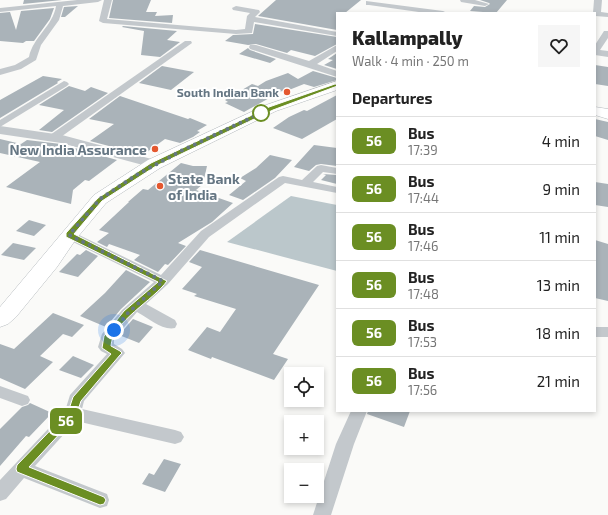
<!DOCTYPE html>
<meta charset="utf-8">
<style>
body{margin:0;font-family:"Exo 2",sans-serif;background:#f6f6f6;color:#222;height:100vh;display:flex;flex-direction:column;font-size:15px;white-space:nowrap}
*{box-sizing:border-box;margin:0}
p{font-size:13px;color:#767676}
.icon{flex:none;width:22px;height:22px;fill:none;stroke:currentColor;stroke-width:2;stroke-linecap:round;stroke-linejoin:round}
.map{position:relative;flex:1;overflow:hidden}
.side{position:absolute;left:336px;top:12px;width:260px;height:400px;display:flex;flex-direction:column;background:#fff;border-radius:0px;box-shadow:0 2px 6px #0003}
.side>*{flex:none}
.badge{padding:0 8px;border-radius:6px;font-size:14px;line-height:26px}
.buttons{position:absolute;left:284px;top:367px;display:grid;gap:8px}
.buttons a{display:grid;place-items:center;width:40px;height:40px;border-radius:0px;background:#fff;box-shadow:0 2px 6px #0003;font-size:20px}
.you{position:absolute;width:20px;height:20px;margin:-10px;border:3px solid #fff;border-radius:50%;background:#1a73e8;box-shadow:0 0 0 6px #1a73e833}
.map>.badge{position:absolute;translate:-50% -50%;box-shadow:0 0 0 2px #fff}
h2{padding:0 16px;font-size:15px;line-height:36px}
.round{display:grid;place-items:center;flex:none;width:42px;height:42px;border-radius:0px;background:#f6f6f6}
.head{display:flex;align-items:center;justify-content:space-between;height:68px;padding:0 16px}
h1{font-size:19px;font-weight:800;line-height:30px}
ul{padding:0;list-style:none}
li{display:flex;align-items:center;gap:12px;height:48px;padding:0 16px;border-top:1px solid #e0e0e0}
li div{flex:1}
li b{display:block;font-size:15px}
li em{font-style:normal}
li .badge{min-width:44px;font-weight:700;text-align:center}
.map>svg:first-child{display:block}
.water{fill:#bbc7cb}
.building{fill:#aab3b9}
.lines{fill:none;stroke-linecap:round;stroke-linejoin:round}
.primary-casing{stroke:#b5babe;stroke-width:1}
.minor{fill:#c3c8cc;fill-rule:evenodd}
.tertiary{fill:#c3c8cc;fill-rule:evenodd}
.primary{fill:#fff;fill-rule:evenodd}
.line{fill:#6b8e23;stroke:#fff}
.walk{stroke:#657683;stroke-width:4;stroke-dasharray:0 7.2}
.poi-dot{fill:#e4572e;stroke:#fff;stroke-width:1.5}
.stop-dot{fill:#fff;stroke:#6b8e23;stroke-width:2}
.labels{text-anchor:middle;dominant-baseline:central;stroke-width:4;stroke-linejoin:round;paint-order:stroke}
.far-poi-label{font-size:12px;font-weight:bold;fill:#657683;stroke:#fff;text-anchor:end}
.poi-label{font-size:14px;font-weight:bold;fill:#657683;stroke:#fff;text-anchor:end}
</style>
<div class="map">
<svg width="608" height="515" viewBox="0 0 608 515">
<rect width="100%" height="100%" fill="#fafaf8"/>
<path class="water" d="M291,196l46,9v66l-110,-29z"/>
<g class="building">
<path d="M24,0h38l-39,4z"/>
<path d="M113,0h38l-5,12h11l-2,4 18,-1 -1,8 -63,-5z"/>
<path d="M276,0h85l-16,13h-8v17l-79,-14z"/>
<path d="M480,0h27l-11,13 -26,-2 4,-5 11,1 5,-3 -1,-1z"/>
<path d="M78,6l-13,11h-4l3,-10z"/>
<path d="M54,8l-4,11 -16,22h-8l-3,2 -23,-2v-28l10,-1 6,18 5,-19z"/>
<path d="M255,24l82,13v7l-22,12 -24,-6 -4,3 -31,-9 -8,1 -23,-4 8,-6 20,-1z"/>
<path d="M123,26l54,5 -10,9 13,2 -20,15 -19,-2 3,-24 -22,-4z"/>
<path d="M248,48l2,2 26,9 -6,4 -31,-9z"/>
<path d="M337,53v16l-13,-4 9,-5 -5,-1z"/>
<path d="M595,65l13,2v19l-13,-2z"/>
<path d="M162,66l32,6 -23,18 -32,-7z"/>
<path d="M313,71l24,7v2l-23,7 -10,-3 -20,8 -2,-1 -38,21 -19,-9 3,-1 -3,-2 27,-16 6,2 8,-5 22,-8 10,6z"/>
<path d="M43,76l19,3 -5,3 1,1 -58,35v-18z"/>
<path d="M69,86l16,5 6,-4 17,6 -56,39 -13,-2 25,-20 -25,-5z"/>
<path d="M337,95v24l-35,20 -29,-11 16,-11 15,-7 3,1z"/>
<path d="M120,96l68,23 2,-1 17,7 -10,6 3,1 -7,5 -13,6 -15,-4 -22,16 -53,-14 24,-17 -25,-5z"/>
<path d="M595,119l13,3v18l-13,-4z"/>
<path d="M0,139l21,5 6,-4 34,4 56,16 -28,21 -4,-1 -12,10 -2,14 -65,-17 34,-25 -40,-9z"/>
<path d="M314,145l23,3v18l-16,-2 -5,1 -7,6 -15,-4z"/>
<path d="M270,155l22,5 -17,18 -32,22 -14,-5 17,-14 -6,-3 16,-10z"/>
<path d="M181,163l12,3h14l-4,18 -7,6 37,13 -21,19 -34,21 8,3 -18,19 -3,-1 -7,8 -24,-12 6,-5 -31,-11 -2,3 -10,-5 12,-9 -10,-3 30,-28h-1l15,-13 5,1z"/>
<path d="M323,174l14,1v9l-16,-4 5,-5z"/>
<path d="M595,182l13,2v23l-13,-2z"/>
<path d="M29,220l17,5 -12,11 -18,-5z"/>
<path d="M595,240l13,4v57l-13,-3z"/>
<path d="M13,243l23,5 -12,12 -23,-5z"/>
<path d="M86,250l12,6 -20,21 -19,-5 18,-18 3,1z"/>
<path d="M200,250l119,35 -46,69 15,5 -14,21 -62,-23 -1,2 -23,-9 19,-23 13,5 16,-23 -42,-13 3,-2 -15,-5 20,-22 -13,-5z"/>
<path d="M126,270l24,12 -29,27 -15,18 -26,-11 25,-23z"/>
<path d="M53,313l31,12 -12,12 -9,-3 -23,22 13,6 -28,27 -25,-11v-34l14,5z"/>
<path d="M133,319l20,8 -14,16 -20,-8z"/>
<path d="M73,356l21,9 -13,13 -22,-8z"/>
<path d="M30,403l22,10 -23,24 -3,-1 -26,30v-37l22,-22 6,-2z"/>
<path d="M368,411h42l-6,16 -37,-13z"/>
<path d="M164,459l17,5 -16,28 -23,-8 7,-11 5,2z"/>
</g>
<g class="lines">
<g class="primary-casing">
<g id="primary">
<path d="M337,81v9l-61,21 -116,57 -54,35 -30,36 -19,28 -41,50 -8,7 -8,3v-20l94,-112 54,-35 118,-55z"/>
<path d="M595,107l13,2v10l-13,-4z"/>
</g>
</g>
<g class="minor">
<path d="M77,0h25l-4,2 -35,4 -4,14 -18,25 -5,15 -15,9 -21,6v-6l15,-4 14,-8c4,-20 24,-31 27,-51l-56,6v-4z"/>
<path d="M104,0h8l-5,19 129,11 9,-1 2,-13 3,-3 -17,-3 -1,-2 4,-2 23,4 1,2 -5,5 82,15v4l-83,-14 -2,11 -16,1 -133,-11 -4,-2z"/>
<path d="M460,0h15l14,4 -4,2 -24,-4z"/>
<path d="M594,0h8l-1,12 7,1v4l-13,-1v-3h-2z"/>
<path d="M366,1l77,10 4,2h-21l-57,-8h-3z"/>
<path d="M604,31h4v7l-8,12 8,1v6l-13,-2v-10z"/>
<path d="M185,41h6l1,2 -134,96h-8l-1,-2 1,-2z"/>
<path d="M250,45h6l53,16 28,-16v6l-20,13 20,7v6l-87,-28 -1,-2z"/>
<path d="M64,81l3,1 2,2 -2,2 -67,41v-7z"/>
<path d="M321,165l16,3v6l-14,-2 -10,10 24,5v6l-52,-10 -76,54 -41,47 -22,20 29,16 2,4 -2,4c-12,3 -27,-10 -38,-16l-23,27v5l8,5 3,4 -41,48 -2,8 93,21 6,2 3,5 -3,5 -6,2 -99,-23 -41,45 72,28 2,6 -2,6 -7,2 -76,-30 -18,21 -6,2v-21l65,-69 5,-16 37,-41 -6,-3 -3,-4 4,-13 20,-24 32,-28 -89,-44 -2,-3 2,-3h8l88,43 40,-44 78,-54 4,-1 19,4 15,-14z"/>
<rect x="595" y="327" width="13" height="10"/>
<path d="M0,386l28,10 2,4 -2,4 -6,2 -22,-8z"/>
<path d="M351,411h16l-13,33 -23,71h-18l23,-71z"/>
</g>
<path class="tertiary" d="M0,126l62,9 97,26 2,3 -2,3 -5,1 -93,-25 -61,-9z"/>
<use href="#primary" class="primary"/>
</g>
<path class="line" d="M335,84l5,1 -67,25 -117,56 -54,35 -28,33 93,47c-13,19 -55,41 -56,65l9,5 2,2 -2,2 -39,46 -5,15 -47,51 75,30 2,3 -2,4 -4,1 -83,-33 -1,-3 1,-4 51,-53 5,-15 38,-43 -9,-6 2,-12 20,-25 34,-29 -92,-45v-4l32,-35 53,-35 118,-56z"/>
<g class="lines">
<path class="walk" d="M114,330l14,-17 35,-32 -94,-46 31,-36 38,-25 45,-24 78,-37"/>
</g>
<g class="poi-dot">
<circle cx="287" cy="92" r="4"/>
<circle cx="155" cy="149" r="4"/>
<circle cx="160" cy="186" r="4"/>
</g>
<circle class="stop-dot" cx="261" cy="113" r="8"/>
<g class="labels">
<g class="far-poi-label">
<text x="279" y="92">South Indian Bank</text>
</g>
<g class="poi-label">
<text x="147" y="149">New India Assurance</text>
<text x="168" y="178" text-anchor="start">State Bank<tspan x="168" dy="16">of India</tspan></text>
</g>
</g>
</svg>
<div class="buttons">
<a><svg class="icon" aria-label="locate" viewBox="0 0 24 24"><circle cx="12" cy="12" r="6"/><path d="M12 2v4M12 18v4M2 12h4M18 12h4"/></svg></a>
<a>+</a>
<a>−</a>
</div>
<div class="you" style="left:114px;top:330px"></div>
<b class="badge" style="left:66px;top:421px;background:#6b8e23;color:#fff">56</b>
<section class="side">
<div class="head"><div><h1>Kallampally</h1><p>Walk · 4 min · 250 m</p></div><a class="round"><svg class="icon" aria-label="heart" viewBox="0 0 24 24"><path d="M12 20l-8-8c-3-5 5-10 8-4 3-6 11-1 8 4z"/></svg></a></div>
<h2>Departures</h2>
<ul>
<li><span class="badge" style="background:#6b8e23;color:#fff">56</span><div><b>Bus</b><p>17:39</p></div><em>4 min</em></li>
<li><span class="badge" style="background:#6b8e23;color:#fff">56</span><div><b>Bus</b><p>17:44</p></div><em>9 min</em></li>
<li><span class="badge" style="background:#6b8e23;color:#fff">56</span><div><b>Bus</b><p>17:46</p></div><em>11 min</em></li>
<li><span class="badge" style="background:#6b8e23;color:#fff">56</span><div><b>Bus</b><p>17:48</p></div><em>13 min</em></li>
<li><span class="badge" style="background:#6b8e23;color:#fff">56</span><div><b>Bus</b><p>17:53</p></div><em>18 min</em></li>
<li><span class="badge" style="background:#6b8e23;color:#fff">56</span><div><b>Bus</b><p>17:56</p></div><em>21 min</em></li>
</ul>
</section>
</div>
